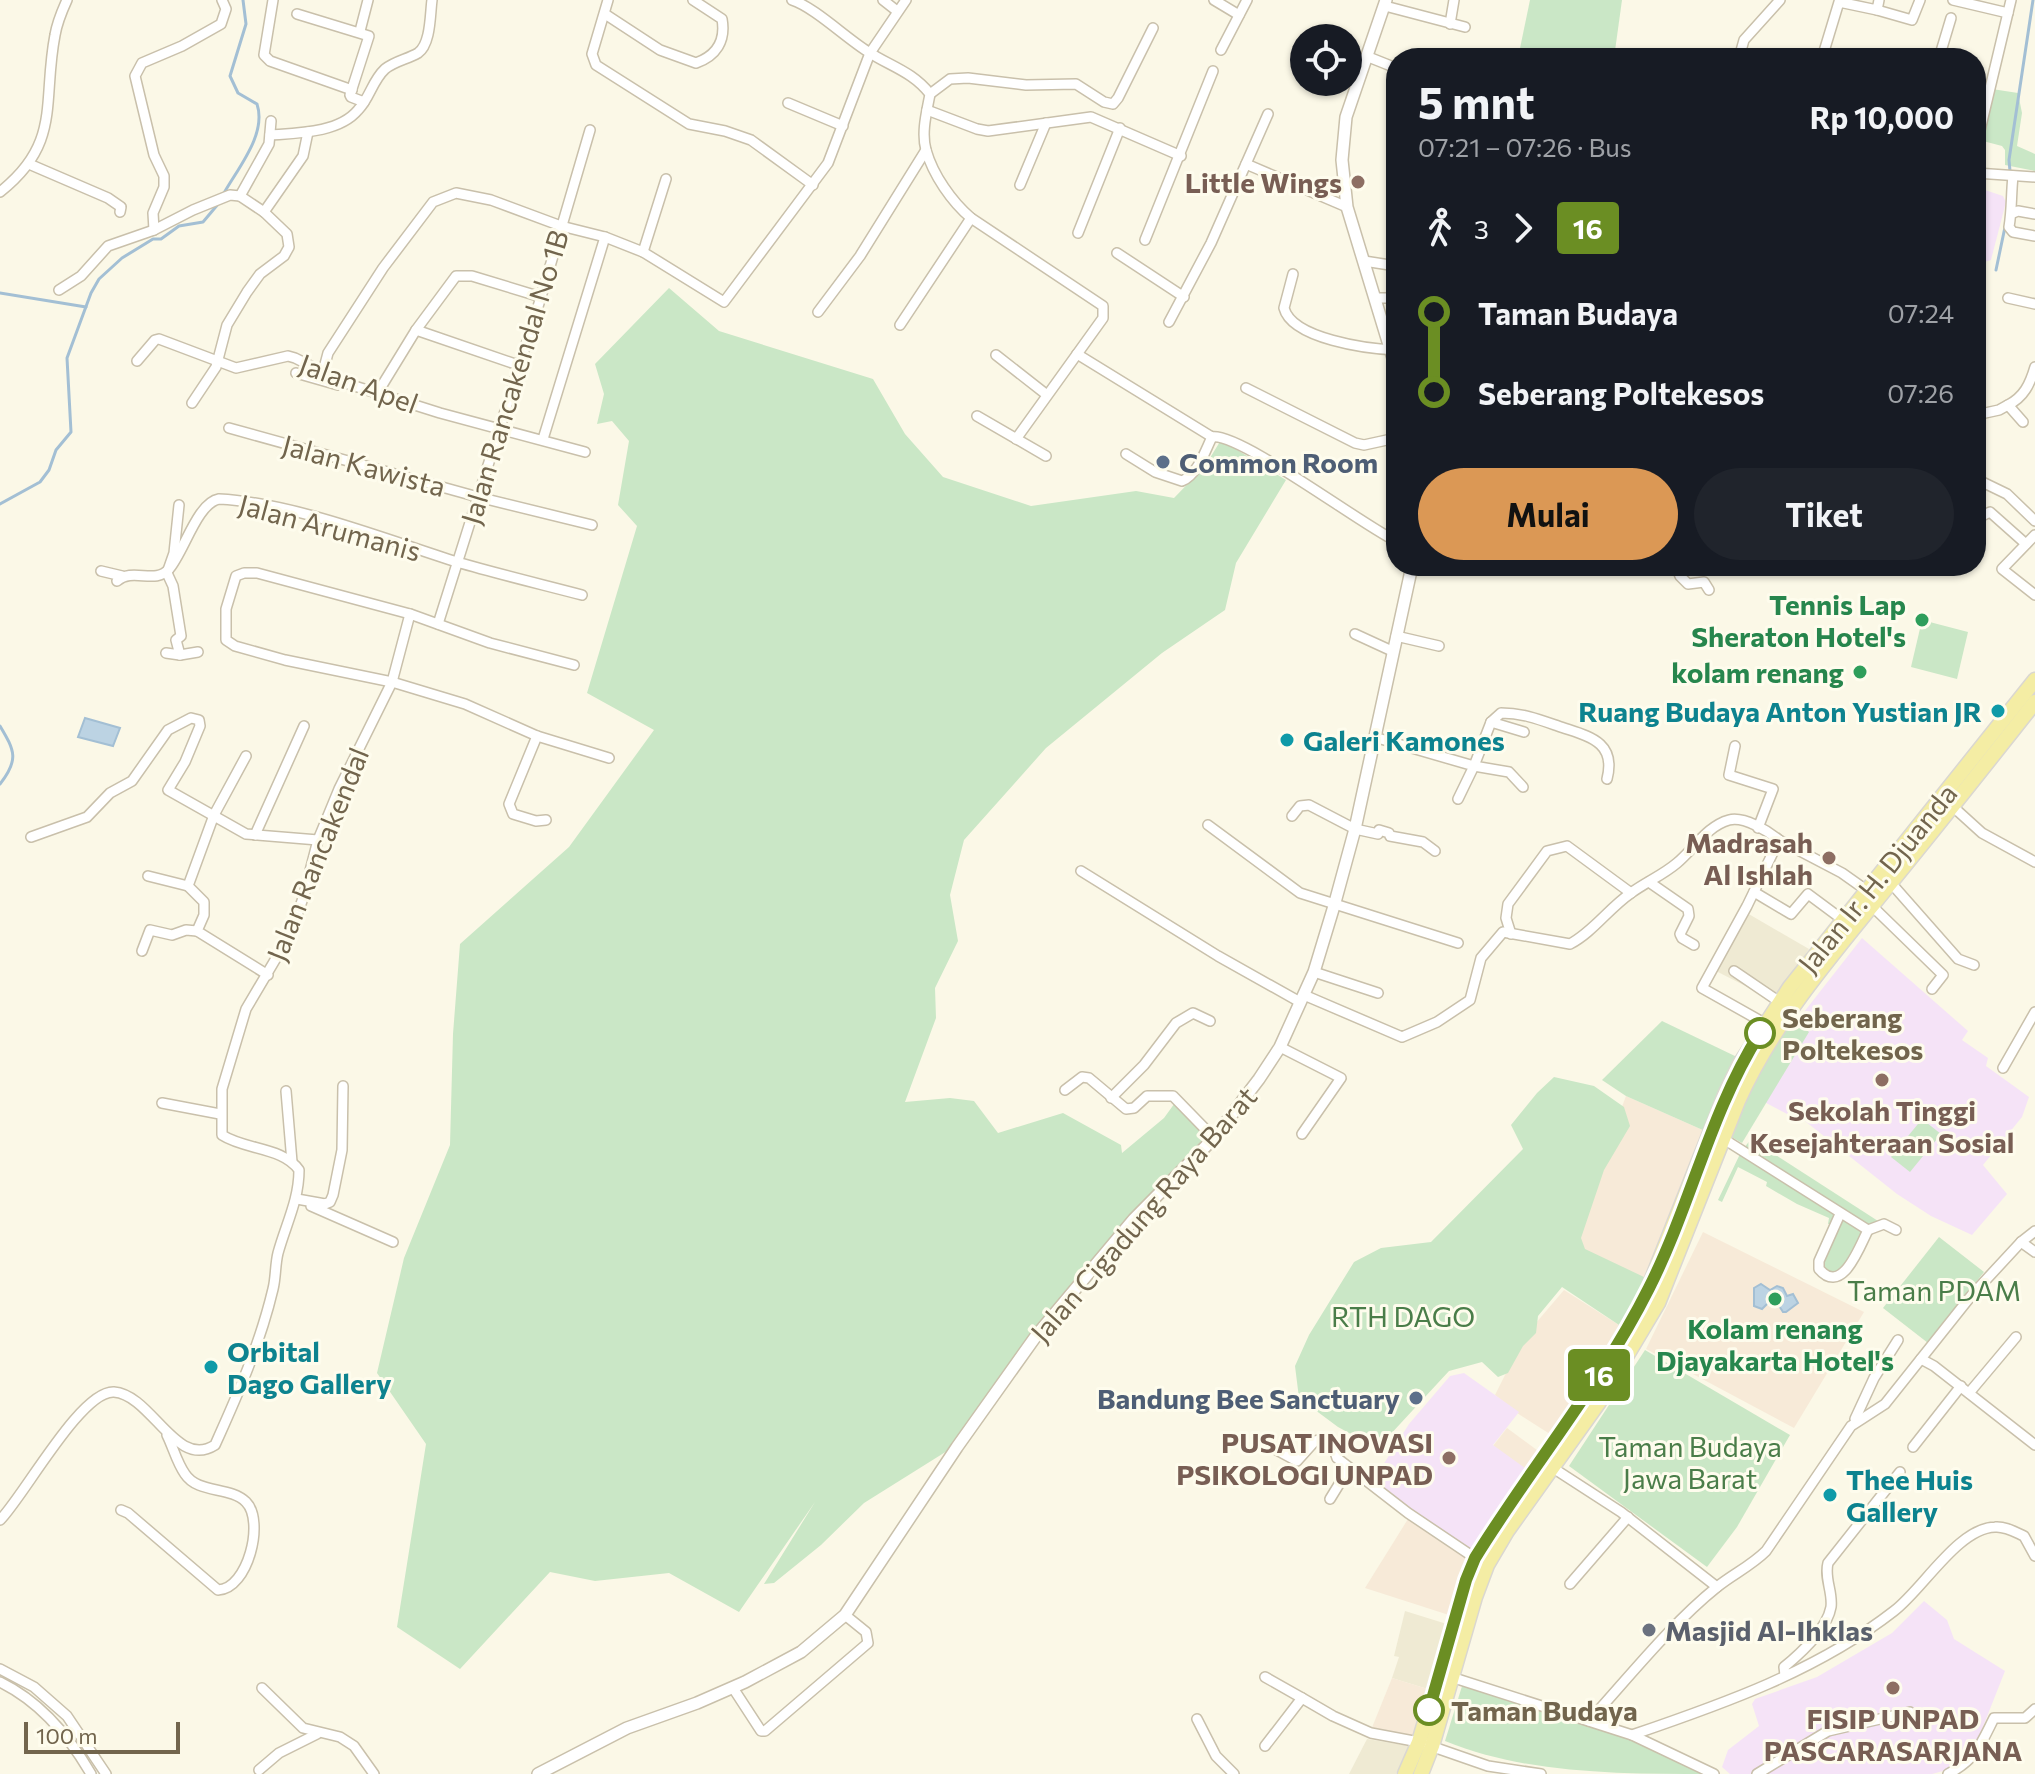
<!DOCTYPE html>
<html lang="id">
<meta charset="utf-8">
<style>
body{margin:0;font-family:Commissioner,sans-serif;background:#20242c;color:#f1f3f6;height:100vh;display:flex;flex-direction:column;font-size:30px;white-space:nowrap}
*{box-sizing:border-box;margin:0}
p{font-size:26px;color:#9ea1a6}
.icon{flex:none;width:44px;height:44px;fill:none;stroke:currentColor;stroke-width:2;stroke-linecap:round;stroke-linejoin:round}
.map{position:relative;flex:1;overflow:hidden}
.drawer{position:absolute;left:1386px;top:48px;width:600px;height:528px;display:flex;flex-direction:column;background:#171b24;border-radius:32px;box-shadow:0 2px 6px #0004}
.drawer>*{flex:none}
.badge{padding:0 16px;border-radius:6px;font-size:28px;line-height:52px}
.buttons{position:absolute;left:1290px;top:24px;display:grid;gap:16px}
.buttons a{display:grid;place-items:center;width:72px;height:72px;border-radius:50%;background:#171b24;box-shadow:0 2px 6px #0004;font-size:40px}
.scale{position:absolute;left:24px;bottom:20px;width:156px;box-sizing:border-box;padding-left:8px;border:4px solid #72654d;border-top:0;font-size:22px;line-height:28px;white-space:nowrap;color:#72654d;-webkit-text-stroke:6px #fefced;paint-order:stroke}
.map>.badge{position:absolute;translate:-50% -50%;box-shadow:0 0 0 4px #fff}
.legs{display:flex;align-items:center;gap:12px;height:88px;padding:0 32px;font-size:26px}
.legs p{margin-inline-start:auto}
.overview{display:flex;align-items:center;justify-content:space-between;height:136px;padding:0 32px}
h1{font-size:44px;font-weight:700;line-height:60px}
.action{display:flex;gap:16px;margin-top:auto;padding:16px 32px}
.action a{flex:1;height:92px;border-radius:48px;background:#db9855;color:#111;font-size:32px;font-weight:700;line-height:92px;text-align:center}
.action a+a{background:#20242c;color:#f1f3f6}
ul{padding:0 32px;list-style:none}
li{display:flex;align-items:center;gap:28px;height:80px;font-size:30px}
li i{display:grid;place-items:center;width:12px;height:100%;margin:0 10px;background:currentColor}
li i::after{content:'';width:20px;height:20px;margin:-10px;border:6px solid;border-radius:50%;background:#171b24}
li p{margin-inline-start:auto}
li:first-child i{background:linear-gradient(#0000 50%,currentColor 0)}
li:last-child i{background:linear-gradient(currentColor 50%,#0000 0)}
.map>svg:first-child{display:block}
.residential{fill:#efead3}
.commercial{fill:#f7ead8}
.education{fill:#f5e3f7}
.green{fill:#cae7c6}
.water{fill:#bcd3e3;stroke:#a3bfd4;stroke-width:2}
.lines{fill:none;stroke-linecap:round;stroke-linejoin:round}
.stream{stroke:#a3bfd4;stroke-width:3}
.minor-casing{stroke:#c9c0ab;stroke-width:12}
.tertiary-casing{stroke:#c9c0ab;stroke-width:14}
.primary-casing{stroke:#dad7d1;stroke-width:17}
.minor{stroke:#fff;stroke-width:9}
.tertiary{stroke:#fff;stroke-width:11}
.primary{stroke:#f4eda4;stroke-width:14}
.line-1-casing{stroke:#fff;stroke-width:18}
.line-1{stroke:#6b8e23;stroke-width:12}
.education-dot{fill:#8d6e63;stroke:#fefced;stroke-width:3}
.service-dot{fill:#5c6f8a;stroke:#fefced;stroke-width:3}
.leisure-dot{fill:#2e9e5b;stroke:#fefced;stroke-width:3}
.culture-dot{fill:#0f9aa8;stroke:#fefced;stroke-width:3}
.stop-1-dot{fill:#fff;stroke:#6b8e23;stroke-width:4}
.worship-dot{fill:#6b7280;stroke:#fefced;stroke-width:3}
.labels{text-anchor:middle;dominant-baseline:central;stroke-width:6;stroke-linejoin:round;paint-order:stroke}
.education-label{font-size:28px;font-weight:bold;fill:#785e54;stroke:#fefced;text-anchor:end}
.street-label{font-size:28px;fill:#72654d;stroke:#fefced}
.service-label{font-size:28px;font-weight:bold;fill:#4e5e75;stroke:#fefced;text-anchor:start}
.leisure-label{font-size:28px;font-weight:bold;fill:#27864d;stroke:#fefced;text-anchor:end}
.culture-label{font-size:28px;font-weight:bold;fill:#0d838f;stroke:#fefced;text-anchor:start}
.stop-label{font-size:28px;font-weight:bold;fill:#72654d;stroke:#fefced;text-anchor:start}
.park-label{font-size:28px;fill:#4a7d49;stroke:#fefced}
.worship-label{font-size:28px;font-weight:bold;fill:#5b616d;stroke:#fefced;text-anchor:start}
</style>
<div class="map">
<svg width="2035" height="1774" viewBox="0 0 2035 1774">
<rect width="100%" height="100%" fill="#fbf8e7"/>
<g class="residential">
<path d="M1747,913l62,36 -34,52 -61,-31z"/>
<path d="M1405,1611l45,14 -19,65 -39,-12 7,-21 -5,-1z"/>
<path d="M1367,1739l42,7 -13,28h-47z"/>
</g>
<g class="commercial">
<path d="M1626,1096l79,35 -61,150 -76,-31z"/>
<path d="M1703,1232l161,80 -70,116 -148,-79z"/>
<path d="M1564,1290l58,37 -69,109 -33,-21 -25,-20 29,-58z"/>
<path d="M1507,1428l34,25 -14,18 -34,-25z"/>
<path d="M1408,1519l61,40 -17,57 -87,-28z"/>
<path d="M1392,1678l39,12 -14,48 -46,-8z"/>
</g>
<g class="education">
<path d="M1976,187l27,9 3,6 -15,58 -10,3 -5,-1z"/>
<path d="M1862,938l106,93 -6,9 26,18 -2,8 43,31 -7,20 -39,48 24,29 -35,41 -41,-19 -34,-22 -106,-84 -4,4 -38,-20 55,-82z"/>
<path d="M1464,1373l55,39 -26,33 36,26 -57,82 -101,-69 38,-60 41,-48z"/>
<path d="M1924,1601l23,19 7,19 51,32 -30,76 -14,19 -29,8h-202l-8,-7 6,-17 31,-24 -7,-22 3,-5 62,-22 75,-44z"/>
</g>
<g class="green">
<path d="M1530,0h92l-8,58h-96z"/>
<path d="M1992,89l26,4 4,20 -5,33 18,8v17l-30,-6v-15l-3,-4 -19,-5 5,-39z"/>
<path d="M669,288l50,43 154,48 32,55 38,43 88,29 105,-15 38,7 31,-32 16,-26 65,40 -50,83 -11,47 -63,43 -116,95 -82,92 -14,55 8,46 -23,47 1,30 -31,84 45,-4 24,3 24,32 65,-20 58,32 1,8 42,-35 13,-18 37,38 -80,83 -179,225 -91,57 -43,42 -47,38 -10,1 51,-82 -76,110 -70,-39 -74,8 -45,-9 -90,97 -63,-42 29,-183 -49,-71 27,-115 46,-113 3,-111 7,-90 109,-97 85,-117 -67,-37 50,-167 -19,-21 11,-64 -17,-20 -15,3 7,-30 -9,-30z"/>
<path d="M1922,620l46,12 -11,47 -46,-12z"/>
<path d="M1793,1019l16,13 -67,111 -14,-8 23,-55z"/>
<path d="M1662,1021l75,36 -32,74 -79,-35 -24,-16z"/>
<path d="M1554,1077l40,9 30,21 6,19 -26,44 -23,68 4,11 59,28 -5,19 -17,31 -60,-40 -24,29 -2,17 -13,13 -15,27 -10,4 -16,-15 -33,9 -61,66 -28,2 -22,-12 -39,-29 -4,-32 14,-31 45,-73 27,-14 50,-6 92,-93 -12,-24 26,-32z"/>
<path d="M1922,1119l19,15 -31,38 -19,-15z"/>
<path d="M1751,1139l127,82 -10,6 -124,-79z"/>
<path d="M1740,1154l96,61 -5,9h-3l1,-6 -32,-14 -31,-18 1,-4 -29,-15 -16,35 -4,-2z"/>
<path d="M1841,1218l23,13 -24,42 -9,2 -8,-6 -1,-12z"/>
<path d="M1939,1237l45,35 -56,71 -45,-35z"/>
<path d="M1645,1350l145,85 -53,92 -30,40 -138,-101z"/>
<path d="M1463,1683l167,53 79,38c-88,0 -184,0 -264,-33z"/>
</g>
<g class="water">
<path d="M85,718l35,10 -7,18 -35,-9z"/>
<path d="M1761,1284l9,6 7,-4 6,2 4,8 6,-2 5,9 -12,9h-3l-7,-11 -7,1 -7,7 -8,-3v-18z"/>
</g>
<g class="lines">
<g class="stream">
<path d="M2010,171l-1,-11 24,-160"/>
<path d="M224,193c14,-25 43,-59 33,-89l-19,-11 -8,-17 16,-52 -3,-24"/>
<path d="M1996,270l9,-43"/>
<path d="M0,293l86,14"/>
<path d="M0,504l40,-22 9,-12 7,-20 15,-18 -4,-74 24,-65 8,-14 23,-21 31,-19h8l18,-13 24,-4 16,-19"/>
<path d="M0,726c15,25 19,34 0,58"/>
</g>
<g class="minor-casing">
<g id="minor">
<path d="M273,0l-9,55 6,6 82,29"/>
<path d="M608,0l-16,54 4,11 93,59 36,7 26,9 62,45"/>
<path d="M792,0c22,7 54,38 75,51 22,15 45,20 63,43 -3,17 -9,38 -4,56 7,25 26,52 45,68l132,88v12l-87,121"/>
<path d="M883,0l14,11"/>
<path d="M1214,0l25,15"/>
<path d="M1953,0l55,13"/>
<path d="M1385,6l80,21"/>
<path d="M1877,10l35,10 8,-20"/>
<path d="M297,14l72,22 -19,59 1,2 13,5"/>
<path d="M605,14l55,36 36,13c20,-7 30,-22 26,-44l-29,-19"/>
<path d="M1450,24l4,-24"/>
<path d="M360,31l8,-31"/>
<path d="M1221,50l26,-50"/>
<path d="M1366,56l30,12"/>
<path d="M1739,58l5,-18 36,-40"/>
<path d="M1822,58l17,-56 38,8 2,-10"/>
<path d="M1939,58l12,-40"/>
<path d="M930,94l20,-15 18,-1 58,7 50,-1 28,18 9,2 5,-6 35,-70"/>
<path d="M788,103l55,23"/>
<path d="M927,110l50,19 11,2 103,-14 90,39"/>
<path d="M270,135c27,-2 69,-2 88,-25 12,-12 14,-29 27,-41 10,-8 23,-10 33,-16 13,-9 12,-39 14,-53"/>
<path d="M1976,147l35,-147"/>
<path d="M29,164l79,34 13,9 -1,5"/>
<path d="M1246,164l101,43"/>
<path d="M1976,173l59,4"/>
<path d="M2013,176c-2,18 -1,34 -4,51l4,5 22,4"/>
<path d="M1020,185l26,-62"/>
<path d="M0,192c62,-49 42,-90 55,-157 2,-12 7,-24 12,-35"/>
<path d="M240,196l29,-52 2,-23"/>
<path d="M264,212l39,-56 5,-24"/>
<path d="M2013,213l5,-2 17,3"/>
<path d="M154,230l-1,-17 11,-26v-11l-10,-21 -19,-79 7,-13 40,-17 39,-22 5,-15 -4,-9"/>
<path d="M1078,233l42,-105"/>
<path d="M1145,240l68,-169"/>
<path d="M643,252l23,-73"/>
<path d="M1117,253l67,44"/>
<path d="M1364,261l32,5"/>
<path d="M1293,274l-9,34c8,31 84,41 112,42"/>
<path d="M59,290l22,-14 27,-30 46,-16 39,-20 37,-15 10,1 24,16 23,22 2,13 -5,9 -24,18 -13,18 -20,33 -11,42 -24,36"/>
<path d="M1375,298h21"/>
<path d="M2008,298l27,6"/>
<path d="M818,312l42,-56 66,-106"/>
<path d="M1169,322l42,-79 57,-129"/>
<path d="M900,325l71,-107"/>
<path d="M416,330l102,35"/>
<path d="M1077,354l135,83c27,-5 150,88 184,104"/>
<path d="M996,355l51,40"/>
<path d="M137,361l18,-21 4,-1 77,29 52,-12 7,2 50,25 95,30 145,39"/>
<path d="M323,372l5,-19 55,-85 50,-66 23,-9 35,7 70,26 44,11 38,15 81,50 104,-139 42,-110 36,-53"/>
<path d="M296,373l42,12 5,-1"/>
<path d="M1246,388l109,55 9,2 32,-7"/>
<path d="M378,392l38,-62 40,-54h16l69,21"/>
<path d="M1976,415l23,-5 9,-5"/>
<path d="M977,416l69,40"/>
<path d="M2023,422l-15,-17c16,-8 22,-21 27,-38"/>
<path d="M229,428l249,69 114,28"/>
<path d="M543,439l62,-202"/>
<path d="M1126,454l29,18 27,9c16,-7 23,-30 30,-44"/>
<path d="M1976,479l31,15 28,27"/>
<path d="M1976,519l14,-7 36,32"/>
<path d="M2035,535l-33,34 33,26"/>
<path d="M1676,566l4,10 8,8 16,-2 5,8"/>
<path d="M101,571l21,5"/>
<path d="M117,581c16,-14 38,4 52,-12 15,-17 28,-66 50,-70 75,4 165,40 238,63 41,12 83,22 125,33"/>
<path d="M438,624l103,-327 49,-167"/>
<path d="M1355,634l37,17"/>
<path d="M1396,636l43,10"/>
<path d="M166,653l14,2 -4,-15 5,-4 -8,-50 -6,-13 7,-20 5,-48"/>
<path d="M180,655l18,-3"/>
<path d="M574,665l-84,-22 -80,-29 -153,-41h-13l-8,3 -10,33v31l9,6 50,14 107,22 73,22 72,32 72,22"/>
<path d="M1491,722l33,10"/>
<path d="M537,736l-28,68 4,10 23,7 10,-1"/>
<path d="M1374,737l100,29 -16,33"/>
<path d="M1735,746l-6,29 44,14 -15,39"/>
<path d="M246,756l-32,59 -26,71 16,16v13l-7,16 71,44"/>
<path d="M1523,787l-14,-15 -35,-6 17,-44 10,-9c21,0 37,6 57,13 28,10 59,14 49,53"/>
<path d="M1950,804l32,29 53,29"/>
<path d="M1292,816l8,-10 9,-1 46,24 23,5 1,-4 10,3 1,3 33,6 12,9"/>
<path d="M1208,825l92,68 158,50"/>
<path d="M255,835l49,-109"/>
<path d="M31,837l56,-20 23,-24 22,-12 36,-51 23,-12 8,2 1,6 -15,36 -17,28 78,44 72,6"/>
<path d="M1779,840l63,33 24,17"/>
<path d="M1081,871l137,85 82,46"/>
<path d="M148,876l40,10"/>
<path d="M1649,882l39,27 1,7 -9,18 2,4 12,7"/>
<path d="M1891,883l67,76 16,6"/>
<path d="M1754,892l37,22 17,-20 35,26"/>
<path d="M1872,906l71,69 -11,14"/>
<path d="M1511,934l-5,-16 2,-14 39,-53 20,-5 64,47"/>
<path d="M142,951l8,-21 22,5 14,-5 11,1"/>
<path d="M1734,971l50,34"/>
<path d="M1314,972l64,21"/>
<path d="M1304,995l98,42 35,-15 33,-22 11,-42 22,-26 67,12c23,-12 39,-36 61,-51 15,-11 32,-18 46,-30 17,-14 30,-37 52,-43 15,-4 39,11 50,20l-32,66 -45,82 64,36"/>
<path d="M1280,1047l61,31 -39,56"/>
<path d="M2003,1068l32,-56"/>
<path d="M1065,1090l17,-13 7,1 37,31 8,-1 13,-12h26l41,42"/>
<path d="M286,1091l6,71"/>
<path d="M1111,1098l33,-33 32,-42 17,-10 17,8"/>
<path d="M162,1103l58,11"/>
<path d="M1719,1136l149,94c-9,18 -26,66 -49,39v-8l21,-47"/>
<path d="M297,1199l28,5 5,-2 3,-7 9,-45 1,-64"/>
<path d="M311,1206l82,36"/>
<path d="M1868,1230l16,-6 12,6"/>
<path d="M2021,1242l14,10"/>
<path d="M1921,1359l13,7 101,79"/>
<path d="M1969,1393l47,-56"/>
<path d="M1855,1419l19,-41 24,-38"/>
<path d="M1260,1441l37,20 18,-20 10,-3 8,8 4,12 71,55 67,45"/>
<path d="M1913,1447l48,-61"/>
<path d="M1553,1468l68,44 96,75"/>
<path d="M1330,1499l19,-31"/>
<path d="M121,1510l7,3 90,77c30,-1 47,-69 28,-88 -16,-16 -48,-8 -61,-28 -8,-11 -12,-27 -18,-39"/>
<path d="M0,1520c24,-24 81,-130 114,-128 38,3 62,78 101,53 23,-51 45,-101 58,-156 3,-12 2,-24 5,-36 8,-29 21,-53 21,-83 -16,-23 -54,-20 -77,-35v-46l24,-80 45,-76 12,-35 15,-58 21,-51 53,-107 18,-68"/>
<path d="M1570,1584l58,-67"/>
<path d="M0,1669l34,18 33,29 39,58"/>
<path d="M1785,1675l-1,-8c16,-13 43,-38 47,-60 2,-15 -7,-29 -3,-44l72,-91"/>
<path d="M1448,1676l184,59 82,39"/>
<path d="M1265,1677l37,21"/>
<path d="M0,1682c41,20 69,54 91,92"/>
<path d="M262,1688l41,40 37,9 14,9 20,28"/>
<path d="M733,1688l28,43h4l103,-88 -2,-11 -21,-17"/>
<path d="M1197,1719l19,37 18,18"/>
<path d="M1589,1721c40,-44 82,-97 128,-134 16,-13 34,-21 49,-36l85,-125 34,-22 86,-108 50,-54 14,-11"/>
<path d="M1632,1735c91,-31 185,-64 262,-124 29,-22 64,-83 101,-84 10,-1 20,5 29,9l11,20"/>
<path d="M1265,1746l37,-48 31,18 38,17 48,9 69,24 53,8"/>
<path d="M259,1770l20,-17 38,-19"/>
<path d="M1757,1774l71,-43 82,-19"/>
<path d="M1948,1774c28,-15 32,-28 46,-56h31l10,-9"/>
</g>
</g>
<g class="tertiary-casing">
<g id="tertiary">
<path d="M1386,0l-40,117 -4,43 5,47 49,161"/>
<path d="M538,1774l89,-46 70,-25 48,-21 56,-30 44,-37 112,-168 79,-111 98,-117 80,-81 45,-59 21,-32 34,-75 20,-66 21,-77 57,-263"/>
</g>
</g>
<g class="primary-casing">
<g id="primary">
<path d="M1405,1774l14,-32 52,-175 19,-33 112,-163 43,-74 81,-204 14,-29 50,-77 245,-307"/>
<path d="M1421,1774l11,-28 43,-149 12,-32 20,-34 92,-129 59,-99 80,-202c35,-79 95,-147 149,-214 50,-61 99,-123 148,-185"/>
</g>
</g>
<use href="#minor" class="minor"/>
<use href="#tertiary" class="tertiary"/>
<use href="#primary" class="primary"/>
</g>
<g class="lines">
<g class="line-1-casing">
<path id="line-1" d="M1429,1710l37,-130 9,-22c56,-91 126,-174 174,-270 42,-83 61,-176 111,-255"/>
</g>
<use href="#line-1" class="line-1"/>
</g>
<g class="education-dot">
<circle cx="1358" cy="182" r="8"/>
<circle cx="1829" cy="858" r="8"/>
<circle cx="1882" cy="1080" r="8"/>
<circle cx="1449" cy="1458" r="8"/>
<circle cx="1893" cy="1688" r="8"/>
</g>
<g class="service-dot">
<circle cx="1163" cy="462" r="8"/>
<circle cx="1416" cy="1398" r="8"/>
</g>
<g class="leisure-dot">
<circle cx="1922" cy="620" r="8"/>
<circle cx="1860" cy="672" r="8"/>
<circle cx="1775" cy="1299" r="8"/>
</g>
<g class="culture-dot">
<circle cx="1998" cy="711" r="8"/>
<circle cx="1287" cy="740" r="8"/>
<circle cx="211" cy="1367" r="8"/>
<circle cx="1830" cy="1495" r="8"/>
</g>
<g class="stop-1-dot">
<circle cx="1760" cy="1033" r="14"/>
<circle cx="1429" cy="1710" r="14"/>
</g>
<circle class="worship-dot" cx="1649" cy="1630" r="8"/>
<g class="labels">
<g class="education-label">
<text x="1342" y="182">Little Wings</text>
<text x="1813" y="842">Madrasah<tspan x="1813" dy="32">Al Ishlah</tspan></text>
<text x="1882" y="1110" text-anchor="middle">Sekolah Tinggi<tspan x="1882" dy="32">Kesejahteraan Sosial</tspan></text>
<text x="1433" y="1442">PUSAT INOVASI<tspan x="1433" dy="32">PSIKOLOGI UNPAD</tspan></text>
<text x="1893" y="1718" text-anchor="middle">FISIP UNPAD<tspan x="1893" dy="32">PASCARASARJANA</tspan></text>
</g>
<g class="street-label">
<text transform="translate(514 377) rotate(-73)">Jalan Rancakendal No 1B</text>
<text transform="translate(359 383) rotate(20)">Jalan Apel</text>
<text transform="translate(364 465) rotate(15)">Jalan Kawista</text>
<text transform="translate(330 527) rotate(15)">Jalan Arumanis</text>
<text transform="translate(317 854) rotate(-68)">Jalan Rancakendal</text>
<text transform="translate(1877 878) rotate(-51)">Jalan Ir. H. Djuanda</text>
<text transform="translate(1143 1214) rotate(-49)">Jalan Cigadung Raya Barat</text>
</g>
<g class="service-label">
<text x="1179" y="462">Common Room</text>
<text x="1400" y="1398" text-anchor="end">Bandung Bee Sanctuary</text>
</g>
<g class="leisure-label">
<text x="1906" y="604">Tennis Lap<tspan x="1906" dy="32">Sheraton Hotel's</tspan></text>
<text x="1844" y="672">kolam renang</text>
<text x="1775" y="1328" text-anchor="middle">Kolam renang<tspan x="1775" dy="32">Djayakarta Hotel's</tspan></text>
</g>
<g class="culture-label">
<text x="1982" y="711" text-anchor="end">Ruang Budaya Anton Yustian JR</text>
<text x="1303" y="740">Galeri Kamones</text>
<text x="227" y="1351">Orbital<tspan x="227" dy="32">Dago Gallery</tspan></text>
<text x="1846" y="1479">Thee Huis<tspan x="1846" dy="32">Gallery</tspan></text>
</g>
<g class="stop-label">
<text x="1782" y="1017">Seberang<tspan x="1782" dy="32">Poltekesos</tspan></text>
<text x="1451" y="1710">Taman Budaya</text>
</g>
<g class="park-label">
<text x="1934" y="1290">Taman PDAM</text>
<text x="1403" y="1316">RTH DAGO</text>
<text x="1690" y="1446">Taman Budaya<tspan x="1690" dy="32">Jawa Barat</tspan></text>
</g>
<g class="worship-label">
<text x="1665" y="1630">Masjid Al-Ihklas</text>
</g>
</g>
</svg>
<div class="buttons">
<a><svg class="icon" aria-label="locate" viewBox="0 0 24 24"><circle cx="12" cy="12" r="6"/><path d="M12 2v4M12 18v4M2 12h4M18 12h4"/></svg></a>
</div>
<div class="scale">100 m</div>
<b class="badge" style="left:1599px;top:1375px;background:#6b8e23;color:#fff">16</b>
<section class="drawer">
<div class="overview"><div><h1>5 mnt</h1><p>07:21 – 07:26 · Bus</p></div><b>Rp 10,000</b></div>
<div class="legs"><svg class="icon" aria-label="walk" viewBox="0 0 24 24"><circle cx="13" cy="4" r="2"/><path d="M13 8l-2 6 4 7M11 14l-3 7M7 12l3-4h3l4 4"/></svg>3<svg class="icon" aria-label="forward" viewBox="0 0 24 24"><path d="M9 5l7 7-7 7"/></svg><b class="badge" style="background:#6b8e23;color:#fff">16</b></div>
<ul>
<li><i style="color:#6b8e23"></i><b>Taman Budaya</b><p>07:24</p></li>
<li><i style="color:#6b8e23"></i><b>Seberang Poltekesos</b><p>07:26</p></li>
</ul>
<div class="action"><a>Mulai</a><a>Tiket</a></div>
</section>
</div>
